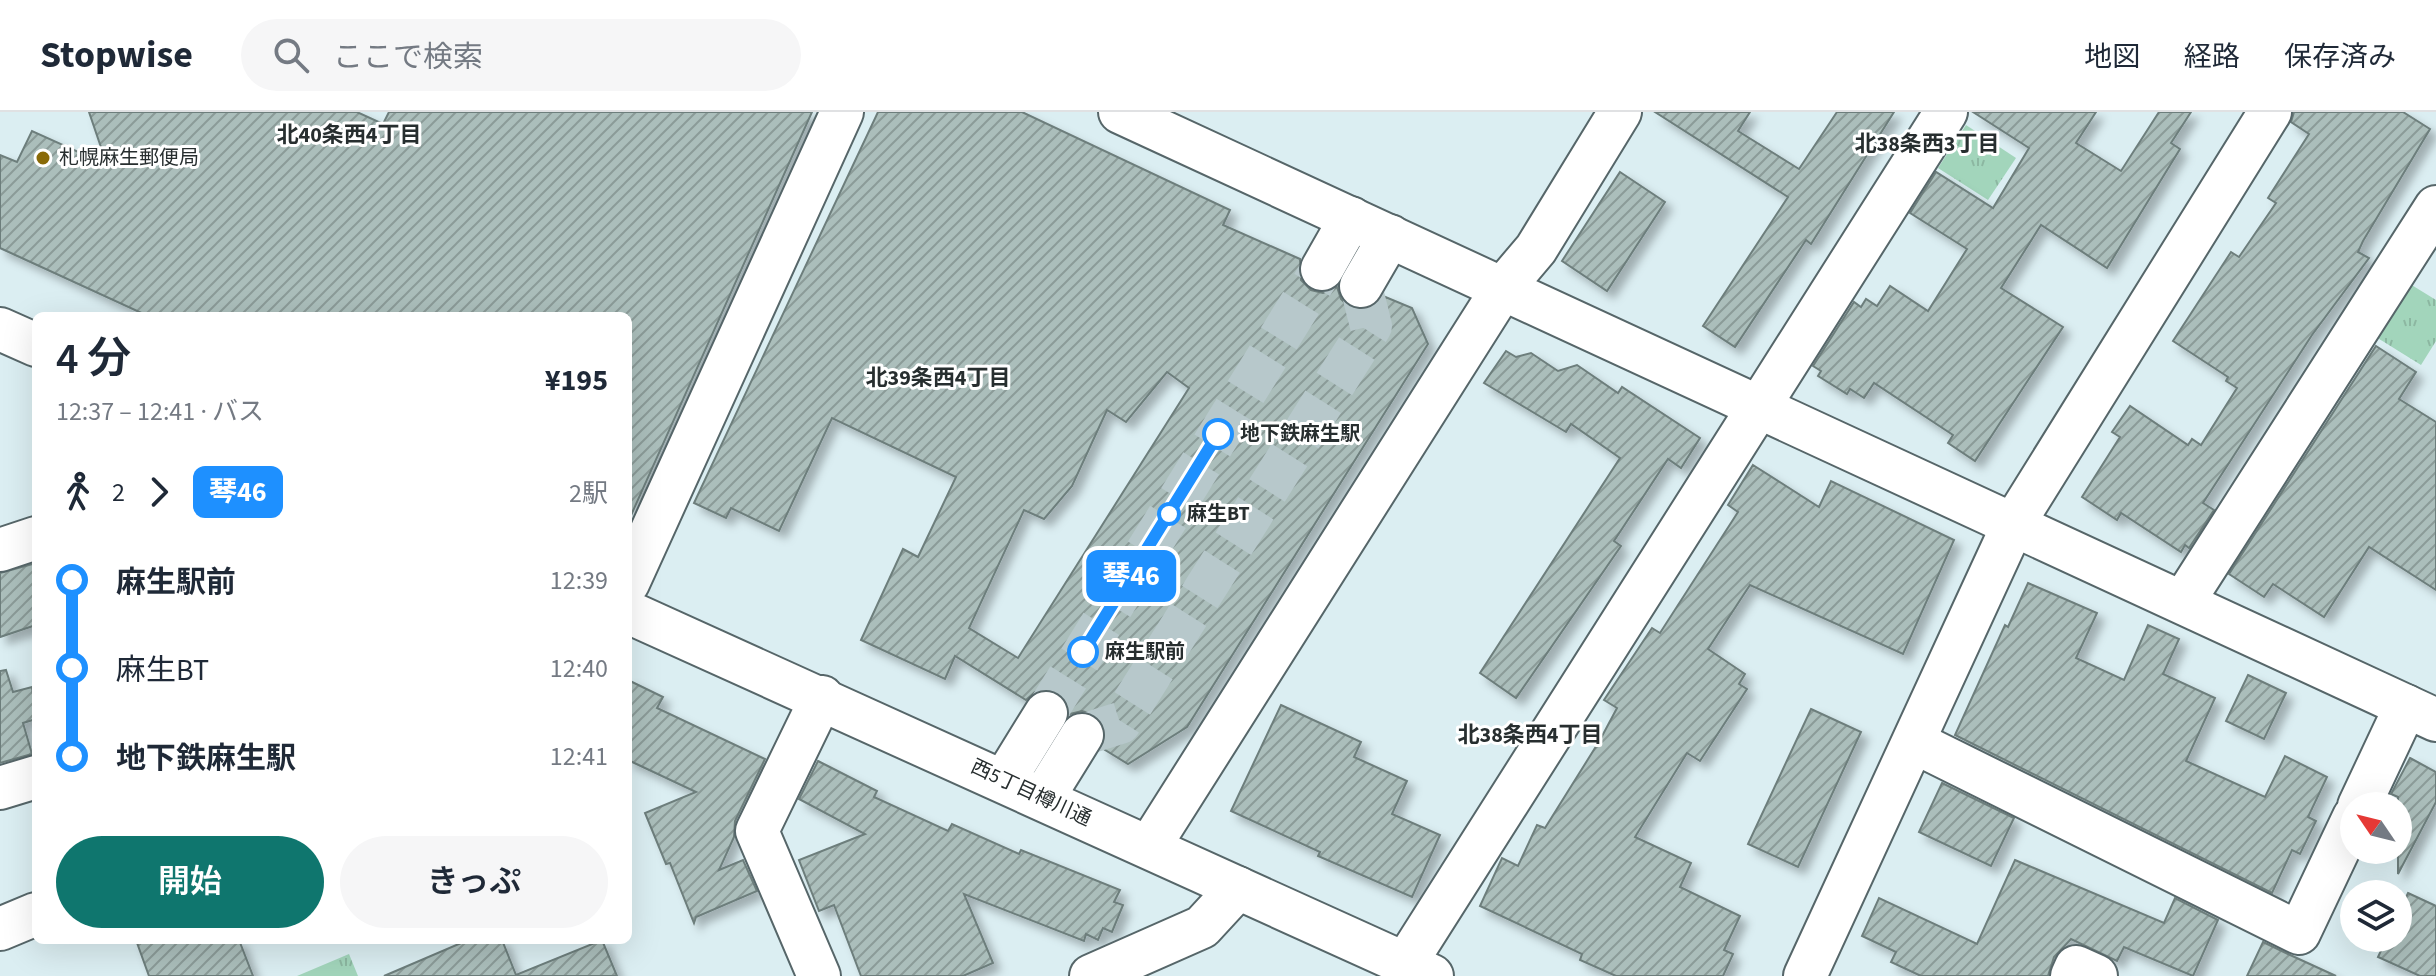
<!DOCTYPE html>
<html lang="ja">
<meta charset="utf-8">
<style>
body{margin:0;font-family:"Source Sans 3","Noto Sans JP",sans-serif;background:#f6f6f7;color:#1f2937;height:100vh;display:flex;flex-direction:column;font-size:30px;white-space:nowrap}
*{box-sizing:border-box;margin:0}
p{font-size:26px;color:#747a83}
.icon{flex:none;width:44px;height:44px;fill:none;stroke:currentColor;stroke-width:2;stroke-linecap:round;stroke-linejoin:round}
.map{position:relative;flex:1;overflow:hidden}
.panel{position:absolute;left:32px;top:200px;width:600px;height:632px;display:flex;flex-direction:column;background:#fff;border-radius:12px;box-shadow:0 8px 32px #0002}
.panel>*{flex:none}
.badge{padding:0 16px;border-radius:12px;font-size:28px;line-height:52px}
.needle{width:52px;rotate:305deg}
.buttons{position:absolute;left:2340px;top:680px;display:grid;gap:16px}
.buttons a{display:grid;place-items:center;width:72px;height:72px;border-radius:50%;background:#fff;box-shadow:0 8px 32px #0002;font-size:40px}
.map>.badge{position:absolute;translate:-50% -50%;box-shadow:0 0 0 4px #fff}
.legs{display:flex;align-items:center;gap:12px;height:88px;padding:0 24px;font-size:26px}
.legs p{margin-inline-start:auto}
.head{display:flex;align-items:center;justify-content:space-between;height:136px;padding:0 24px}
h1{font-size:44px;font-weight:600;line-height:60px}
.primary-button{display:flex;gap:16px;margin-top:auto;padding:16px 24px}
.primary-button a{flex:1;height:92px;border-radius:48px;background:#0f766e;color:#fff;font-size:32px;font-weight:600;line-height:92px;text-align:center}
.primary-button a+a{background:#f6f6f7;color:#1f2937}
ul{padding:0 24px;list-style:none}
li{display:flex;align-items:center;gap:28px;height:88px;font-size:30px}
li i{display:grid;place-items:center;width:12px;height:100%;margin:0 10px;background:currentColor}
li i::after{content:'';width:20px;height:20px;margin:-10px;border:6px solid;border-radius:50%;background:#fff}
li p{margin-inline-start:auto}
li:first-child i{background:linear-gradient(#0000 50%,currentColor 0)}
li:last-child i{background:linear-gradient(currentColor 50%,#0000 0)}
header{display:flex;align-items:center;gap:48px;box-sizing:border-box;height:112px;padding:0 40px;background:#fff;border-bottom:2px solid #e0e1e3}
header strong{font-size:38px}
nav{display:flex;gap:44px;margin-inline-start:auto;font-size:28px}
.search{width:560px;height:72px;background:#f6f6f7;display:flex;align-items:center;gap:20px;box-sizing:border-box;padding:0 28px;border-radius:44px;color:#747a83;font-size:30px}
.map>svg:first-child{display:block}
.park{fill:url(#park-tufts)}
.building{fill:url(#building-hatch);stroke:#6d7e7c;stroke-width:2;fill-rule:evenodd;filter:url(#shadow)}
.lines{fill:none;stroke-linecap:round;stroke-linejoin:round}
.minor-tunnel{stroke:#b7c8cb;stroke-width:42;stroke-dasharray:42 21;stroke-linecap:butt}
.minor-casing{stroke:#566669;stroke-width:46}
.minor{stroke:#fff;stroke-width:42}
.line-1-casing{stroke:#fff;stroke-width:18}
.line-1{stroke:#1e90ff;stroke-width:12}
.poi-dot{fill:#896a08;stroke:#fff;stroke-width:3}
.stop-1-dot{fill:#fff;stroke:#1e90ff;stroke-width:4}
.labels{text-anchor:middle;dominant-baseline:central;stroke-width:6;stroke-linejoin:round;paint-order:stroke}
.poi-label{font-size:20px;fill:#272e2f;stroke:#fff;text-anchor:start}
.stop-label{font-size:20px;font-weight:bold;fill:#272e2f;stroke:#fff;text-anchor:start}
.street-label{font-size:20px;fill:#272e2f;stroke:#fff}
.neighbourhood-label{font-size:22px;font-weight:bold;fill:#272e2f;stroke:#fff}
</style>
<header>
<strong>Stopwise</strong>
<div class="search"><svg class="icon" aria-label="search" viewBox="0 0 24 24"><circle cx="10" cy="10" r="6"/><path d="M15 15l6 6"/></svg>ここで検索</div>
<nav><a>地図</a><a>経路</a><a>保存済み</a></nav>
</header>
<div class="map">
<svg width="2436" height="864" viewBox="0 0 2436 864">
<defs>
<pattern id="park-tufts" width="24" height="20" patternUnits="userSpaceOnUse" patternTransform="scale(2)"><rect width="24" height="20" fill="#a2d5bb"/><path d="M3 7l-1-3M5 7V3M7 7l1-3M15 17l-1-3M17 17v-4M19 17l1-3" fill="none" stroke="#8cb7a1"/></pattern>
<pattern id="building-hatch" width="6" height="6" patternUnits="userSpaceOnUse" patternTransform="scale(2)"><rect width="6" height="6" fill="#abbebb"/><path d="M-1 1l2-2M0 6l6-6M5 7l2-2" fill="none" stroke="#8b9b98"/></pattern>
<filter id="shadow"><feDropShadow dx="7" dy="7" stdDeviation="4" flood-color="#0004"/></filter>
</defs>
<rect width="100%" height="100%" fill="#dbeef2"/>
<g class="park">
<path d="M1966,13l50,33 -28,42 -50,-32z"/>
<path d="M2410,172l26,16v41l-15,24 -45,-28z"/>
<path d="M349,842l9,22h-61z"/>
</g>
<g class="building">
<path d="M89,0h268l26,12 6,-12h423l-184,410v-206h-480l-148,-68v-93l17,7 15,-31 75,34z"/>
<path d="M878,0h144l208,98 -7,15 77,34 1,21 10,10 12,3 14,-6 4,12 7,7 12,4 14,-4 9,-10 29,12 16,36 -241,383 -59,37 -26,-16 4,-13 -3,-12 -8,-8 -13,-4 -12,3 -3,-13 -9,-9 -12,-3 -11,3 -9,8 -71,-44 -10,23 -84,-39 42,-91 15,8 38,-80 -124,-59 -53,113 -48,-23 -5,10 -32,-15zM1167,260l22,16 -171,270 -49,-30 55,-118 20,9 28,-33 35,-76 19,12z"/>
<path d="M1655,0h95l-12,19 61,38 38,-57h57l-83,132 -5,-4 -71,107 -32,-21 85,-129z"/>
<path d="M1973,0h123l-20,31 45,28 38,-59h32l-20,31 9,6 -73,119 -66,-43 -40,63 62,39 -88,134 -27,-18 5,-8 -79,-52 -10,15 -14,-9 -3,5 -29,-18 3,-5 -8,-5 41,-64 7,5 5,-8 11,7 13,-20 38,25 39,-62 -57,-36 26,-41 57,36 36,-60z"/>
<path d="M2294,0h109l27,17 -67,112 -5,11 11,6 -57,77 -83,128 -26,40 11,7 -25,38 -4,-3 -4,7 -60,-39 -4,7 -35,-23 38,-60 -8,-5 18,-26 58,39 4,-6 9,6 36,-57 -11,-7 2,-4 -55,-36 58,-89 8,5 37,-54 -8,-5 41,-64 -18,-12z"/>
<path d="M1620,60l45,30 -58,89 -45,-30z"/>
<path d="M2376,234l40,26 -17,27 37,23v168l-67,-43 -45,70 -51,-33 -9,13 -35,-23z"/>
<path d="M1506,239l10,6 15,-4 27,18 19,-6 41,28 4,-6 78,51 -19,30 -13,-9 -54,82 7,5 -105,152 -36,-25 140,-215 -49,-34 -5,8 -82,-49z"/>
<path d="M1753,353l66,42 12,-26 123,59 -51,114 -153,-69 -42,64 37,25 -6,10 8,5 -47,72 -13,-8 -52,84 56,26 -11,24 60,29 -16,34 9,4 -10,22h-107l-36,-16 2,-6 -102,-48 22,-48 16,8 19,-41 8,3 55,-88 17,-32 -13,-8 48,-72 8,5 78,-121 -10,-7z"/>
<path d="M36,451v62l-36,12v-64z"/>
<path d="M2028,471l69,30 -21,45 48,22 24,-55 31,14 -16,35 52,24 -29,63 79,36 20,-41 42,21 -19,40 8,4 -16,33 -8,-4 -20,43 -317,-158 50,-110 3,2z"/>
<path d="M6,558l7,22 19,-5 4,32 -13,4 9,31 -32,9v-92z"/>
<path d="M2248,563l38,18 -22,46 -38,-18z"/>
<path d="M628,568l35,17 -6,11 108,51 -30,62 -1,16 -15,33 24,-10 14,31 -61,26 -2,6 -24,-60 -4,1 -21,-51 51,-21 -68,-32z"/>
<path d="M1281,593l80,37 -7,15 53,24 -15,33 48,21 -28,62 -94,-41 2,-4 -89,-41z"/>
<path d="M1811,597l50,23 -63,135 -50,-23z"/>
<path d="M2410,646l26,14v30l-38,72v-77l-7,-3z"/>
<path d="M818,649l59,30 -3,6 74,34 4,-7 67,30 2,-4 99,40 -6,12 9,3 -11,27 -9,-4 -5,12 -12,-6 -2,7 -120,-47 29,69 -30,13h-102l-27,-71 -15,6 -20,-51 66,-26 -66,-35z"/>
<path d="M1942,671l72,35 -23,48 -72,-34z"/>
<path d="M2015,748l149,63 11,-25 43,22 -25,56 -69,-29 -7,14 -46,-22 -17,18 -6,19h-127l-30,-14 5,-10 -34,-16 17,-38 98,46z"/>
<path d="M2408,781l28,13v70h-16l-42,-19 9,-19h11v-24z"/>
<path d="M136,828h103l14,36h-104z"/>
<path d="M468,828h34l14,35 86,-35 15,36h-233z"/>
<path d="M2263,830l25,12 48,22h-89z"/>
</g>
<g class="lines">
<g class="minor-tunnel">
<path d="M1046,601l276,-444"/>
<path d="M1082,623l38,-12 251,-397 -10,-40"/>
</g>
<g class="minor-casing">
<g id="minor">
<path d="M1120,0l1316,608"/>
<path d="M1322,157l29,-51"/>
<path d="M1361,174l29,-50"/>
<path d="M0,217l36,16"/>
<path d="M0,438l36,-12"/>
<path d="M628,471l214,-471"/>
<path d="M2183,490l253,-395"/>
<path d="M628,500l804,364"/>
<path d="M1914,630l385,191 55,-116"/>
<path d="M1004,669l42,-68"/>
<path d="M0,676l36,-11"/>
<path d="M1043,686l39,-63"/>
<path d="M2359,694l47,-100"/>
<path d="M1149,735l354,-559 33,-39 84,-137"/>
<path d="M0,817l36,-15"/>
<path d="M1405,852l541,-852"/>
<path d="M819,864l-62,-145 65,-134"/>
<path d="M1091,864l111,-49 36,-39"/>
<path d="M1805,864l209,-453 256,-411"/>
<path d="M2072,864l4,-9 20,9"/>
</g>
</g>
<use href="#minor" class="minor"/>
</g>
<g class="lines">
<g class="line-1-casing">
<path id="line-1" d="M1083,540l135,-218"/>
</g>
<use href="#line-1" class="line-1"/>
</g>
<circle class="poi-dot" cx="43" cy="46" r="8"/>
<g class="stop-1-dot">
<circle cx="1218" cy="322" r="14"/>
<circle cx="1169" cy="402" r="10"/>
<circle cx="1083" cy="540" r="14"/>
</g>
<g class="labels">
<g class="poi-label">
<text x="59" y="46">札幌麻生郵便局</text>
</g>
<g class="stop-label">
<text x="1240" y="322">地下鉄麻生駅</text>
<text x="1187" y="402">麻生BT</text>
<text x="1105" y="540">麻生駅前</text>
</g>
<g class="street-label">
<text transform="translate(1031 681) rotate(25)">西5丁目樽川通</text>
</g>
<g class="neighbourhood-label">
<text x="349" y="23">北40条西4丁目</text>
<text x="1927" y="32">北38条西3丁目</text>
<text x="938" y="266">北39条西4丁目</text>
<text x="1530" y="623">北38条西4丁目</text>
</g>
</g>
</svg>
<div class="buttons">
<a><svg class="needle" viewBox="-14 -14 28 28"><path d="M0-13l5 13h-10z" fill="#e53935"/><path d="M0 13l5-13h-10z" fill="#747a83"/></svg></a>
<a><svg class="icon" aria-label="layers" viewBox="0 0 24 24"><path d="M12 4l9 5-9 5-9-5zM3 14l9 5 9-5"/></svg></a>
</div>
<b class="badge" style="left:1131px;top:464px;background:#1e90ff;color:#fff">琴46</b>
<section class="panel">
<div class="head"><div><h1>4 分</h1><p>12:37 – 12:41 · バス</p></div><b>¥195</b></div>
<div class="legs"><svg class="icon" aria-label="walk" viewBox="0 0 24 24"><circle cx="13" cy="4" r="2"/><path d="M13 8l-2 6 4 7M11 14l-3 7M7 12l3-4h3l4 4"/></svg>2<svg class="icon" aria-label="forward" viewBox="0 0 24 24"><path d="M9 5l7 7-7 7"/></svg><b class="badge" style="background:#1e90ff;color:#fff">琴46</b><p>2駅</p></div>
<ul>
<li><i style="color:#1e90ff"></i><b>麻生駅前</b><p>12:39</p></li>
<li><i style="color:#1e90ff"></i><span>麻生BT</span><p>12:40</p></li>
<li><i style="color:#1e90ff"></i><b>地下鉄麻生駅</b><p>12:41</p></li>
</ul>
<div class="primary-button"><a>開始</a><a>きっぷ</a></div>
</section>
</div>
